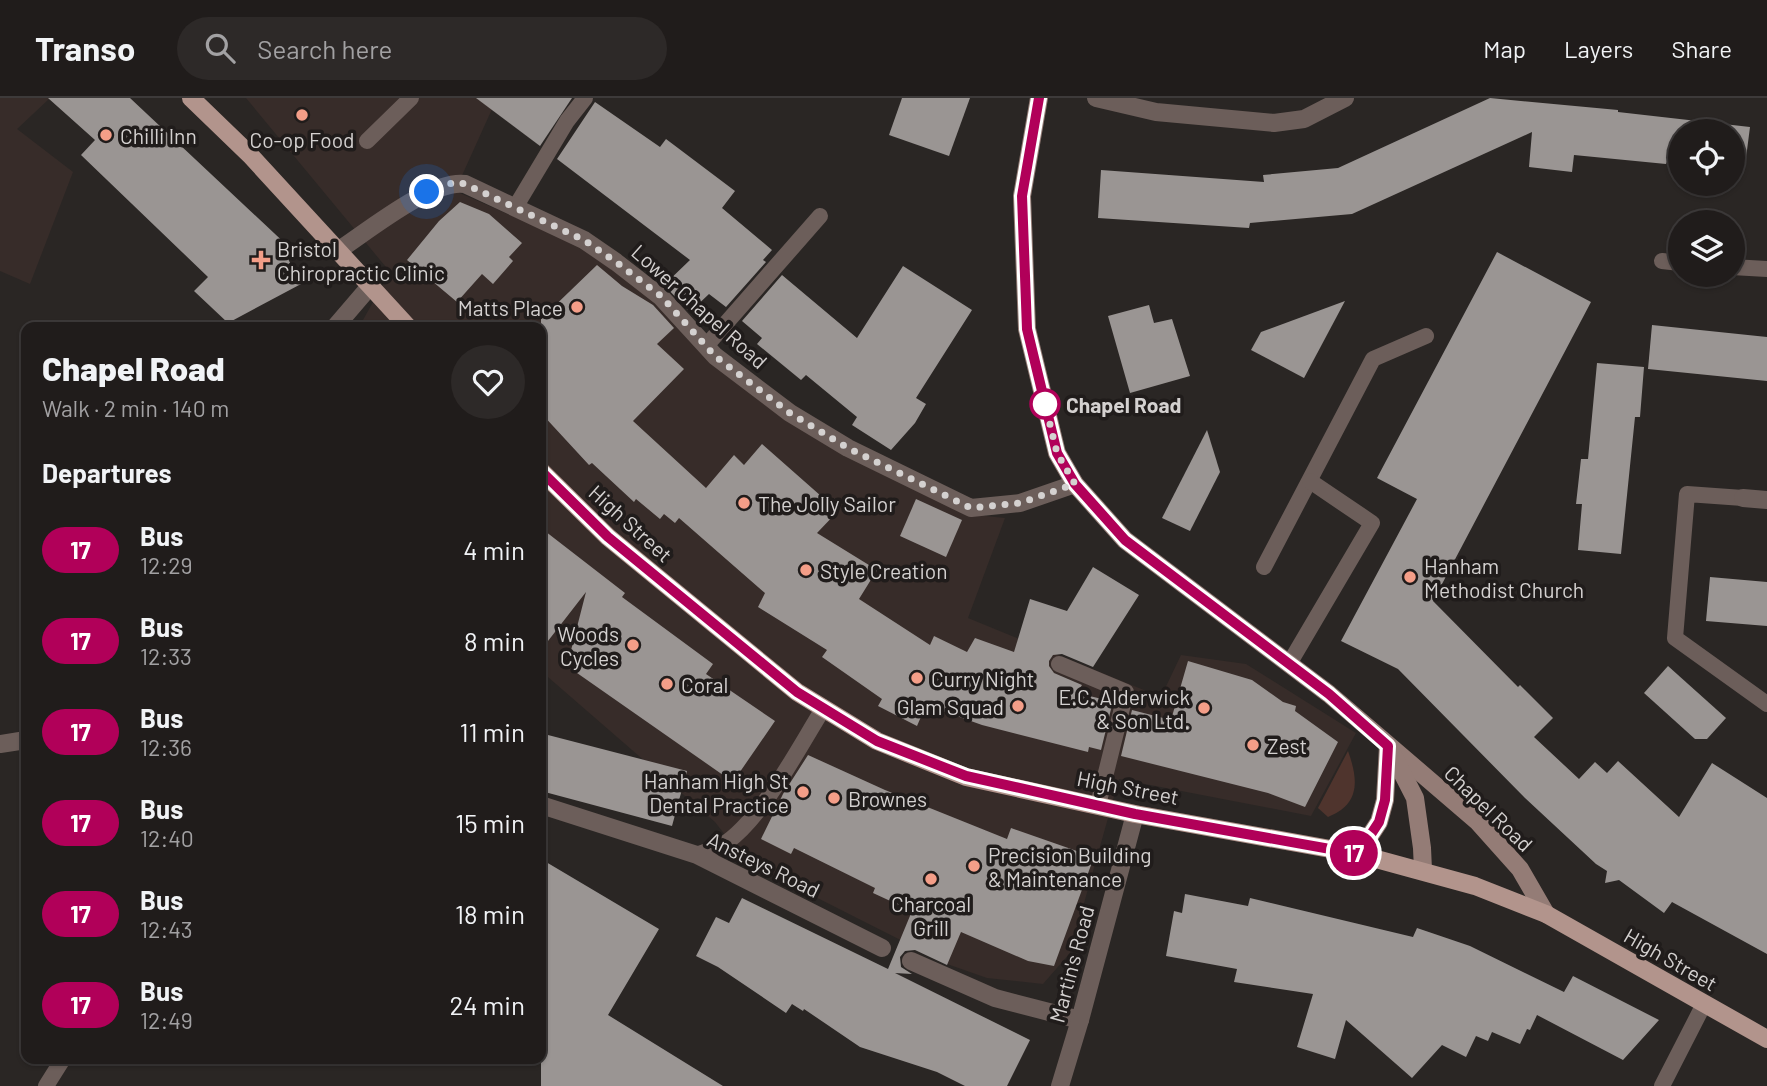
<!DOCTYPE html>
<meta charset="utf-8">
<style>
body{margin:0;font-family:Barlow,sans-serif;background:#2d2928;color:#f1f3f6;height:100vh;display:flex;flex-direction:column;font-size:26px;white-space:nowrap}
*{box-sizing:border-box;margin:0}
p{font-size:23px;color:#a2a1a3}
.icon{flex:none;width:38px;height:38px;fill:none;stroke:currentColor;stroke-width:2;stroke-linecap:round;stroke-linejoin:round}
.map{position:relative;flex:1;overflow:hidden}
.panel{position:absolute;left:21px;top:224px;width:525px;height:742px;display:flex;flex-direction:column;background:#201c1b;border-radius:14px;box-shadow:0 2px 5px #0004,0 0 0 2px #3d3a3a}
.panel>*{flex:none}
.badge{padding:0 14px;border-radius:23px;font-size:24px;line-height:46px}
.tools{position:absolute;left:1668px;top:21px;display:grid;gap:14px}
.tools a{display:grid;place-items:center;width:77px;height:77px;border-radius:50%;background:#201c1b;box-shadow:0 2px 5px #0004,0 0 0 2px #3d3a3a;font-size:35px}
.you{position:absolute;width:35px;height:35px;margin:-18px;border:5px solid #fff;border-radius:50%;background:#1a73e8;box-shadow:0 0 0 10px #1a73e833}
.map>.badge{position:absolute;translate:-50% -50%;box-shadow:0 0 0 4px #fff}
h2{padding:0 21px;font-size:26px;line-height:63px}
.round{display:grid;place-items:center;flex:none;width:74px;height:74px;border-radius:37px;background:#2d2928}
.overview{display:flex;align-items:center;justify-content:space-between;height:119px;padding:0 21px}
h1{font-size:33px;font-weight:800;line-height:52px}
ul{padding:0;list-style:none}
li{display:flex;align-items:center;gap:21px;height:91px;padding:0 21px}
li div{flex:1}
li b{display:block;font-size:26px}
li em{font-style:normal}
li .badge{min-width:77px;font-weight:700;text-align:center}
header{display:flex;align-items:center;gap:42px;box-sizing:border-box;height:98px;padding:0 35px;background:#201c1b;border-bottom:2px solid #3d3a3a}
header strong{font-size:33px}
nav{display:flex;gap:38px;margin-inline-start:auto;font-size:24px}
.search{width:490px;height:63px;background:#2d2928;display:flex;align-items:center;gap:18px;box-sizing:border-box;padding:0 24px;border-radius:38px;color:#a2a1a3;font-size:26px}
.map>svg:first-child{display:block}
.built{fill:#372c29}
.green{fill:#4f342d}
.building{fill:#9a9593}
.lines{fill:none;stroke-linecap:round;stroke-linejoin:round}
.service{stroke:#6c5e5a;stroke-width:16}
.minor{stroke:#6c5e5a;stroke-width:18}
.secondary{stroke:#947c76;stroke-width:18}
.primary{stroke:#b2948c;stroke-width:18}
.line-casing{stroke:#fff;stroke-width:16}
.line{stroke:#b10059;stroke-width:10}
.walk{stroke:#d4d1d0;stroke-width:7;stroke-dasharray:0 12.6}
.poi-dot{fill:#f49e88;stroke:#201c1b;stroke-width:2.5}
.stop-dot{fill:#fff;stroke:#b10059;stroke-width:3.5}
.labels{text-anchor:middle;dominant-baseline:central;stroke-width:7;stroke-linejoin:round;paint-order:stroke}
.poi-label{font-size:21px;fill:#d4d1d0;stroke:#201c1b;text-anchor:start}
.street-label{font-size:21px;fill:#d4d1d0;stroke:#201c1b}
.stop-label{font-size:21px;font-weight:bold;fill:#d4d1d0;stroke:#201c1b;text-anchor:start}
</style>
<header>
<strong>Transo</strong>
<div class="search"><svg class="icon" aria-label="search" viewBox="0 0 24 24"><circle cx="10" cy="10" r="6"/><path d="M15 15l6 6"/></svg>Search here</div>
<nav><a>Map</a><a>Layers</a><a>Share</a></nav>
</header>
<div class="map">
<svg width="1767" height="988" viewBox="0 0 1767 988">
<rect width="100%" height="100%" fill="#2a2624"/>
<g class="built">
<path d="M0,0h50l-33,31 56,43 -43,112 -30,-13z"/>
<path d="M246,0h251l-42,93 129,56 57,42 64,65 261,160 39,4 -37,100 193,79 20,-42 65,9 110,69 -45,83 -192,-37 -49,174 -27,31 -56,-6 -37,-13 -204,-103 -31,-40 -174,-151v-344h-182l31,-55z"/>
</g>
<path class="green" d="M1348,653c10,28 13,53 -20,66l-10,-9z"/>
<g class="building">
<path d="M48,0h82l161,151 -5,6 15,29 -73,39 -34,-32 14,-14 -127,-122 14,-15z"/>
<path d="M476,0h96l-32,48z"/>
<path d="M902,0h68l-21,58 -60,-21z"/>
<path d="M1490,0l128,12v2l132,15 -4,31h-3l-1,9 -10,-1v-35h-52v29l-12,-1 -2,5 -92,-9 -2,17 -43,-5 3,-35 -180,82 -102,9 -1,5 -151,-10 3,-48 163,12 -1,-7 75,-7z"/>
<path d="M595,4l65,45 6,-8 69,52 -13,17 50,42 -9,10 3,2 -40,45 -17,-13 -19,18 -26,-27 26,-25 -133,-101z"/>
<path d="M460,104l29,12 33,29 -13,14 4,4 -20,23 -11,-10 -25,28 -50,-42 32,-39z"/>
<path d="M1497,154l94,50 -158,299 85,86 2,-2 33,33 -19,19 45,42 16,-17 12,11 11,-12 61,56 33,-54 55,35v156l-95,-52 -8,11 -45,-33 -14,3 2,-12 -11,-7 -71,-66 -127,-129 -57,-28 76,-142 -40,-21z"/>
<path d="M597,167l25,21 31,19 21,23 -17,16 27,25 -51,52 73,67 28,-33 10,10 18,-21 76,67 -21,22 60,37 -18,29 71,46 4,-9 33,16 8,-14 39,14 16,-53 37,12 26,-44 46,28 -46,72 -31,-13 -9,1 -4,6v5l5,7 28,12 -5,8 25,6 -1,3 11,3 -11,45 -12,-3 -1,5 -106,-27 -56,-20 -9,21 -39,-20 4,-7 -60,-42 5,-7 -69,-43 7,-14 -86,-75 -4,5 -11,-9 -4,5 -24,-20 -2,3 -42,-39 -3,2 -48,-52v-94z"/>
<path d="M903,168l69,44 -56,88 10,6 -11,19 -24,27 -39,-25 5,-8 -51,-42 -5,5 -44,-36 5,-6 -20,-17 40,-46 75,63z"/>
<path d="M1345,203l-41,77 -53,-28 10,-18z"/>
<path d="M1149,207l5,18 18,-4 18,57 -60,17 -22,-77z"/>
<path d="M1652,227l115,12v44l-119,-12z"/>
<path d="M1597,265l47,4 -4,50h-5l-14,137 -43,-4 4,-46h-6l5,-45h7z"/>
<path d="M1207,332l13,42 -30,59 -28,-13z"/>
<path d="M916,401l46,21 -16,37 -46,-21z"/>
<path d="M541,430l84,65 -3,4 91,67 -7,10 69,47 -42,61 -166,-116 19,-74 -45,58z"/>
<path d="M1710,479l57,5v44l-61,-5z"/>
<path d="M1188,563l64,19 31,22 13,4 -1,5 43,31 -33,65 -37,-14 -147,-37 11,-46 39,10z"/>
<path d="M1668,568l58,52 -19,21h-12l-51,-46z"/>
<path d="M548,637l139,36 -15,55 -131,-35v-28z"/>
<path d="M808,657l77,35 122,49 4,-11 83,29 -40,109 -26,-5 -67,-29 -14,33 -32,-15 -10,1 -5,6 1,10 11,7 -17,-1 135,67 -23,46h-42l-28,-14 -77,-25 -56,-38 -1,2 -11,-7 -6,9 -68,-46 -22,-11 20,-39 13,6 13,-25 146,71 24,-58 -39,-18 2,-5 -81,-40 -3,6 -30,-15 22,-45z"/>
<path d="M541,761l118,70 -51,86 115,71h-182z"/>
<path d="M1185,796l63,12 2,-8 163,39 4,-9 53,18 94,46 9,-16 86,44 -36,40 -86,-45 -7,15 -3,-1 -7,15 -28,-12 -4,9 -12,-5 -10,21 -24,-12 -30,33 -66,-58 -11,39 -38,-12 16,-53 -79,-12 3,-13 -71,-13 8,-45 8,2z"/>
</g>
<g class="lines">
<g class="service">
<path d="M367,43l44,-43"/>
<path d="M516,108l51,-85 18,-23"/>
<path d="M1662,163l18,2"/>
<path d="M1732,169l35,2"/>
<path d="M706,248l114,-130"/>
<path d="M1743,400l-56,-4 -12,144 92,66"/>
<path d="M1264,469l109,-208 53,-23"/>
<path d="M1059,566l67,28 -28,113"/>
<path d="M1289,566l83,-141 -62,-42"/>
<path d="M697,757c9,-4 22,-7 30,-13 37,-27 71,-93 96,-133"/>
<path d="M46,988l17,-27"/>
<path d="M1662,988l42,-82"/>
</g>
<g class="minor">
<path d="M1096,0l60,14 118,11 30,-4 41,-21"/>
<path d="M339,152c29,-19 93,-71 126,-66l119,56 32,22 45,35 54,59 75,57 58,35 123,60 49,-5 55,-19"/>
<path d="M335,229l36,-42"/>
<path d="M1743,400l24,2"/>
<path d="M0,646l26,-4"/>
<path d="M541,707l156,50 185,93"/>
<path d="M911,863l84,37 85,22"/>
<path d="M1060,988l20,-66 55,-206"/>
</g>
<g class="secondary">
<path d="M1039,0l-17,98 5,133 30,124 18,31 50,56 204,154 149,128 42,47 26,45"/>
<path d="M1393,657l22,43 7,50 1,22"/>
<path d="M1358,756l21,-32 6,-22 3,-54"/>
</g>
<g class="primary">
<path d="M191,0l59,57 158,172"/>
<path d="M541,373l67,66 189,155 80,49 89,36 169,37 223,40 117,32 71,28 221,125"/>
</g>
</g>
<g class="lines">
<g class="line-casing">
<path id="line" d="M541,373l67,66 189,155 80,49 89,35 169,38 223,40 21,-32 6,-22 3,-54 -59,-52 -204,-154 -50,-56 -18,-31 -30,-124 -5,-133 17,-98"/>
</g>
<use href="#line" class="line"/>
<path class="walk" d="M427,94l28,-10 10,2 119,56 32,22 45,34 54,60 75,57 58,35 123,60 49,-5 55,-19 -18,-31 -12,-49"/>
</g>
<g class="poi-dot">
<circle cx="302" cy="17" r="7"/>
<circle cx="106" cy="37" r="7"/>
<path d="M257.5 151.5h7v7h7v7h-7v7h-7v-7h-7v-7h7z"/>
<circle cx="577" cy="209" r="7"/>
<circle cx="744" cy="405" r="7"/>
<circle cx="806" cy="472" r="7"/>
<circle cx="1410" cy="479" r="7"/>
<circle cx="633" cy="547" r="7"/>
<circle cx="917" cy="580" r="7"/>
<circle cx="667" cy="586" r="7"/>
<circle cx="1018" cy="608" r="7"/>
<circle cx="1204" cy="610" r="7"/>
<circle cx="1253" cy="647" r="7"/>
<circle cx="803" cy="694" r="7"/>
<circle cx="834" cy="700" r="7"/>
<circle cx="974" cy="768" r="7"/>
<circle cx="931" cy="781" r="7"/>
</g>
<circle class="stop-dot" cx="1045" cy="306" r="14"/>
<g class="labels">
<g class="poi-label">
<text x="120" y="37">Chilli Inn</text>
<text x="302" y="41" text-anchor="middle">Co-op Food</text>
<text x="277" y="150">Bristol<tspan x="277" dy="24">Chiropractic Clinic</tspan></text>
<text x="563" y="209" text-anchor="end">Matts Place</text>
<text x="758" y="405">The Jolly Sailor</text>
<text x="1424" y="467">Hanham<tspan x="1424" dy="24">Methodist Church</tspan></text>
<text x="820" y="472">Style Creation</text>
<text x="619" y="535" text-anchor="end">Woods<tspan x="619" dy="24">Cycles</tspan></text>
<text x="931" y="580">Curry Night</text>
<text x="681" y="586">Coral</text>
<text x="1190" y="598" text-anchor="end">E.C. Alderwick<tspan x="1190" dy="24">&amp; Son Ltd.</tspan></text>
<text x="1004" y="608" text-anchor="end">Glam Squad</text>
<text x="1267" y="647">Zest</text>
<text x="789" y="682" text-anchor="end">Hanham High St<tspan x="789" dy="24">Dental Practice</tspan></text>
<text x="848" y="700">Brownes</text>
<text x="988" y="756">Precision Building<tspan x="988" dy="24">&amp; Maintenance</tspan></text>
<text x="931" y="805" text-anchor="middle">Charcoal<tspan x="931" dy="24">Grill</tspan></text>
</g>
<g class="street-label">
<text transform="translate(700 208) rotate(42)">Lower Chapel Road</text>
<text transform="translate(631 425) rotate(42)">High Street</text>
<text transform="translate(1128 689) rotate(11)">High Street</text>
<text transform="translate(1489 710) rotate(44)">Chapel Road</text>
<text transform="translate(764 766) rotate(26)">Ansteys Road</text>
<text transform="translate(1671 861) rotate(30)">High Street</text>
<text transform="translate(1071 866) rotate(-75)">Martin's Road</text>
</g>
<g class="stop-label">
<text x="1066" y="306">Chapel Road</text>
</g>
</g>
</svg>
<div class="tools">
<a><svg class="icon" aria-label="locate" viewBox="0 0 24 24"><circle cx="12" cy="12" r="6"/><path d="M12 2v4M12 18v4M2 12h4M18 12h4"/></svg></a>
<a><svg class="icon" aria-label="layers" viewBox="0 0 24 24"><path d="M12 4l9 5-9 5-9-5zM3 14l9 5 9-5"/></svg></a>
</div>
<div class="you" style="left:427px;top:94px"></div>
<b class="badge" style="left:1354px;top:755px;background:#b10059;color:#fff">17</b>
<section class="panel">
<div class="overview"><div><h1>Chapel Road</h1><p>Walk · 2 min · 140 m</p></div><a class="round"><svg class="icon" aria-label="heart" viewBox="0 0 24 24"><path d="M12 20l-8-8c-3-5 5-10 8-4 3-6 11-1 8 4z"/></svg></a></div>
<h2>Departures</h2>
<ul>
<li><span class="badge" style="background:#b10059;color:#fff">17</span><div><b>Bus</b><p>12:29</p></div><em>4 min</em></li>
<li><span class="badge" style="background:#b10059;color:#fff">17</span><div><b>Bus</b><p>12:33</p></div><em>8 min</em></li>
<li><span class="badge" style="background:#b10059;color:#fff">17</span><div><b>Bus</b><p>12:36</p></div><em>11 min</em></li>
<li><span class="badge" style="background:#b10059;color:#fff">17</span><div><b>Bus</b><p>12:40</p></div><em>15 min</em></li>
<li><span class="badge" style="background:#b10059;color:#fff">17</span><div><b>Bus</b><p>12:43</p></div><em>18 min</em></li>
<li><span class="badge" style="background:#b10059;color:#fff">17</span><div><b>Bus</b><p>12:49</p></div><em>24 min</em></li>
</ul>
</section>
</div>
